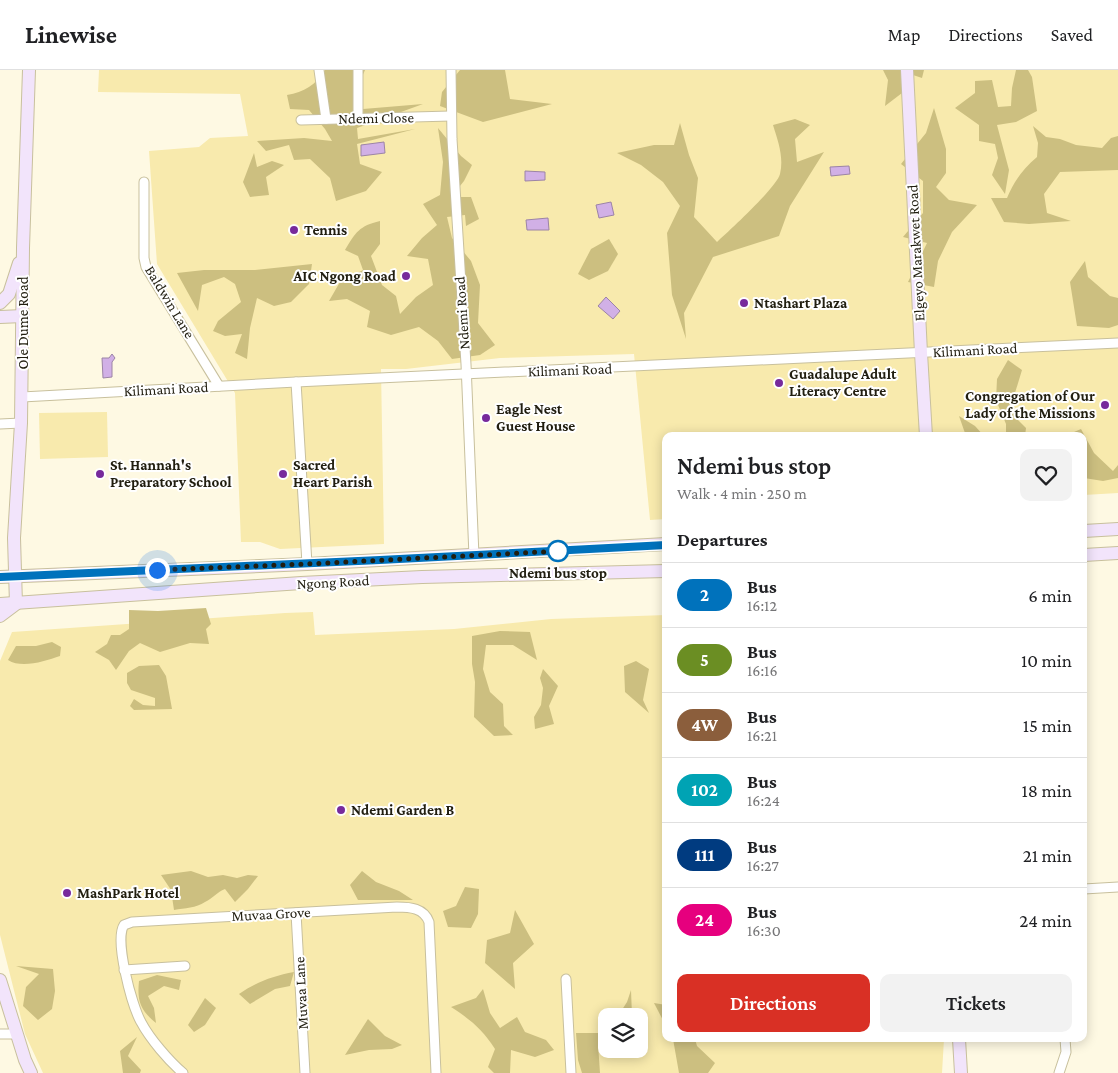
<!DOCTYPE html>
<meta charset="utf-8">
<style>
body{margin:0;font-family:"Crimson Pro",serif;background:#f2f2f2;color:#202124;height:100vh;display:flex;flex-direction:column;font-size:19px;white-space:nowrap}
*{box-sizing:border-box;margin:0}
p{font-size:16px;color:#757577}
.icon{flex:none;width:28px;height:28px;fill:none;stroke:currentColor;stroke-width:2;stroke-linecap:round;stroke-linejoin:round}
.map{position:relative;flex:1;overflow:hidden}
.side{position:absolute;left:662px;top:362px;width:425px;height:610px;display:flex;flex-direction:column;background:#fff;border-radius:10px;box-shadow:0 2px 12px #0003}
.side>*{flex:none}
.badge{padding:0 10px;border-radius:16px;font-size:18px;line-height:32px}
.buttons{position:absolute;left:598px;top:938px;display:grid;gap:10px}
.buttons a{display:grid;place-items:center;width:50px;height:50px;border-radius:10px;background:#fff;box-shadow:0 2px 12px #0003;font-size:25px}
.you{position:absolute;width:25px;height:25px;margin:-12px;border:4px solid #fff;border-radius:50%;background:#1a73e8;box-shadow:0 0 0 8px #1a73e833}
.map>.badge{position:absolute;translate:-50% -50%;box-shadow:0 0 0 2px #fff}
h2{padding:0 15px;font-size:19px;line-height:45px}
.round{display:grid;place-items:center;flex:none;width:52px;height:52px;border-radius:10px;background:#f2f2f2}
.headline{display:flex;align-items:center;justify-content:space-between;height:85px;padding:0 15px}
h1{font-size:24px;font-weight:600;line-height:38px}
.action{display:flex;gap:10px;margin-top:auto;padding:10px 15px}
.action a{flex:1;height:58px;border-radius:10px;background:#d93025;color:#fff;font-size:20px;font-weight:600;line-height:58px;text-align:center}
.action a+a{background:#f2f2f2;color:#202124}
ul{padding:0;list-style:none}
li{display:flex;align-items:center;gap:15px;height:65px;padding:0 15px;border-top:1px solid #e0e0e0}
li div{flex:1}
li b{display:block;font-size:19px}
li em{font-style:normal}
li .badge{min-width:55px;font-weight:700;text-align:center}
header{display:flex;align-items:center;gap:30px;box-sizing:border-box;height:70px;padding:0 25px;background:#fff;border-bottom:1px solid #e0e0e0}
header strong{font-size:24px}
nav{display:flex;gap:28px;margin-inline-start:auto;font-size:18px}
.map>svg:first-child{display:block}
.green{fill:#f8eaad;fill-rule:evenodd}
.forest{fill:#ccbf80}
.water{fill:#d1b0e6;stroke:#9c84a6}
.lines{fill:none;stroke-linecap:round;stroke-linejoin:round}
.street-casing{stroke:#c8c09d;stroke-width:11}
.secondary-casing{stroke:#c8c09d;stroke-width:14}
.street{stroke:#fff;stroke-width:9}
.secondary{stroke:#f2e4fb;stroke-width:12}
.line-casing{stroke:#fff;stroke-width:11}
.line{stroke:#0072bc;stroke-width:8}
.walk{stroke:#211e10;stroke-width:5;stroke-dasharray:0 9}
.poi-dot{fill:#772a9c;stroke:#fff;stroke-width:2}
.stop-dot{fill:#fff;stroke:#0072bc;stroke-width:2.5}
.labels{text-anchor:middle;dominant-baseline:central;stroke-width:4;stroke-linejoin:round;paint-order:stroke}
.street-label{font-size:15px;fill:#211e10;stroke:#fff}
.poi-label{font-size:15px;font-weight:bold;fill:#211e10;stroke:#fff;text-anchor:start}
.stop-label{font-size:15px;font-weight:bold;fill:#211e10;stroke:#fff}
</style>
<header>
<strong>Linewise</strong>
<nav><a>Map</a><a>Directions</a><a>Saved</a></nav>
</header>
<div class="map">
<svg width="1118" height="1003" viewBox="0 0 1118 1003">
<rect width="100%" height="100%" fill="#fef9e3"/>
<g class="green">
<path d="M99,0h1019v423l-34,2v-59h-418v83l-16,1 -16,-166 -134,4 -94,11h-25l3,175 -104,5 -20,-7h-19l-6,-149 -78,-129 -8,-113 50,-4 11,-9 38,-2 -8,-42 -142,-2z"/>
<path d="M107,342l1,45 -68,2 -1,-46z"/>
<path d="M313,542l2,23 139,-6 97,-10 115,-4v424h278l-2,34h-899l-18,-39 -25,-99v-274l12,-29 273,-19zM606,946h33v33h-33z"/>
</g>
<g class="forest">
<path d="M325,0h40l-11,25 9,14 60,-5 -66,24 1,11 57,-10 -58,15 3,20 22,8 -16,19 -30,10 -6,-23 -20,-19 -16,1 -5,-15 -23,6 -9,-10 47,-3 28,3 -7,-12 -16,-19 -19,-1 -3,-14c17,-3 29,-10 38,-25z"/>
<path d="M460,0h45l5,29 42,5 -69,18 -43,-16 2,-14z"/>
<path d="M883,0h41l-2,8 -21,-7 1,22 -17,13 3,-26z"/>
<path d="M1016,0h12l4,7 5,34 -21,11 -19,3 12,45 -4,24 -13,-19 6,-17 -3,-14 -16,-3v-16l-24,-17 20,-15v-12l17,-1 6,27 13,-1 1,-18z"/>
<path d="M934,38l12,41v24l-10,14 13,13 28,5 -25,27 -14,29 -4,26 -26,-5 19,-39 -24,-6 20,-24v-32l-22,-17 25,-31z"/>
<path d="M795,49l15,6 -15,14 2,23 27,-10 -34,54 -11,30 -66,21 -29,56 2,26 -14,-44 -5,-62 13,-27 -17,-24 -22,-17 -24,-12 37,-8h20l6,-22 9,32 9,23 -4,39 23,25c12,-11 60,-55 63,-68 4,-17 -2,-33 -7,-49z"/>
<path d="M1033,56l13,11 14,2 16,6 26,3 9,-10 7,-2v34l-58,2 -16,22 3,19 24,8 -42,3 -25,-2 -13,-24h16c7,-17 16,-29 30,-41l1,-14z"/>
<path d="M438,58l23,28 11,9 -8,16 -13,16h20l8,22 -13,7 -1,-11 -18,2 5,21 19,23 9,24 -2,38 17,22 -15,10 -28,4 -14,-18 -19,-14 -28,8 -24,-8 3,-16 -23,-12 -18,2 11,-19 23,-12 -5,-14 -13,-6c11,-18 14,-24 35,-29v23l-9,12 11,29 14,11 4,18 16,-17 17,-12 -5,-26 -21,-3 15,-18 15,-13 -14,-21 17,-9 3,-33z"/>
<path d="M254,83l3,14 15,-6 12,4 -18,12 3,18 -19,2 -7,-15z"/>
<path d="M609,169l9,15 -10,17 -19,9 -11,-6 13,-25z"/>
<path d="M1085,191l3,16 22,19 8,2v27l-9,3 -32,-2 -7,-44z"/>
<path d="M312,194l-3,20 -18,18 -17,4 -17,-8 -7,30 -3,31 -12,-6 7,-19 -17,2 -12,-5 5,-10 23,-19 -6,-18 -11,-7 -22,8 -4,26 -21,-38 27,-3h51z"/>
<path d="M1008,290l14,10 -11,36 7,14 8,8 -1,8h-19v-12l-10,-24 1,-21z"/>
<path d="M959,346l16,10 9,10h-18z"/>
<path d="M1081,359l13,24 19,18 5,-6v13l-15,3 -19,-3v-42h-17v-1z"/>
<path d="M206,538l5,16 -5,5 3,15 -19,-1 -30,9 -20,-9 -11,8 -13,19 -7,-10 -14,-8 12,-8 4,-9h9l9,-6v-19l29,1z"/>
<path d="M500,561l30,1 7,28 -24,-15h-27l-3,24 7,23 13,12 1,22 9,9 -19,1 -20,-19 1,-35 -3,-18v-28z"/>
<path d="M52,572l9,5 -1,9c-15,5 -38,13 -52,4l8,-14h20z"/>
<path d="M636,591l13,8 -6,31 6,13 -24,-21 -1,-26z"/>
<path d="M159,595l7,11 6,33 -38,1 -4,-4 4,-7 9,6 12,1v-8l-24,-8 -4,-7v-10l12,-7z"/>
<path d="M543,599l15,17 -9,20 5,18 -19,5 -1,-12 7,-12 2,-17 -3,-10z"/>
<path d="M191,801l17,6 15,-2 14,3 11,-3 10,1 -10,13 -13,13 -10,-13c-8,3 -12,9 -20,13 -9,6 -20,6 -31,8l-3,-20 -10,-15z"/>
<path d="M362,801l14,11 23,9 14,9h-55l-8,-15z"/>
<path d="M465,817l14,2 -1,25 -7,14 -23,-1 -5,-16 13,-5z"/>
<path d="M515,840l19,34 -21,19 2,26 -30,-26 2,-23 23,-7z"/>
<path d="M16,896l37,3 2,22 -3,18 -14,11 -15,-14 3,-19 13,-13z"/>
<path d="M294,902l-4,14 -15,3 -25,15 -11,-10c17,-12 34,-18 55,-22z"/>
<path d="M157,905l24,5 -2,10 -15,-4 -16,10 6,12 2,15c-16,-13 -19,-22 -17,-42z"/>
<path d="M483,919l7,24 10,15 17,-11 8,15 21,8 8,10 -19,7 -24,-7 -1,23h-16l-6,-6 7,-18c-13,-20 -24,-29 -44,-42l25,-9z"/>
<path d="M631,920l1,26h-14l9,-14z"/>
<path d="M205,928l11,10 -11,17 -11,7 -6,-7z"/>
<path d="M654,933l12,2v21z"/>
<path d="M368,949l17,17 17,9 -10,4 -23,1 -24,5z"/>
<path d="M639,961l9,12 -2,11 -7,-7z"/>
<path d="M576,963h30v4l-8,7 2,29h-18l-4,-13z"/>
<path d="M137,967l-9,19 13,14 -1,3h-17l-3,-22z"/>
<path d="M673,969h22l2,7 18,17 -7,10h-29z"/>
</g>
<g class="water">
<path d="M384,72l1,11 -24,3v-11z"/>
<path d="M849,96l1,8 -19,2 -1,-9z"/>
<path d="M525,101l20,1v8l-20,1z"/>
<path d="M611,132l3,13 -15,3 -3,-13z"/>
<path d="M548,148l1,12h-22l-1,-10z"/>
<path d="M606,227l14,14 -7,8 -15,-13z"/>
<path d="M112,284l3,4 -3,4v15l-9,1 -1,-20h7z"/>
</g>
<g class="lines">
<g class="street-casing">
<g id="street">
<path d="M319,0l7,49"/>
<path d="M451,0l1,69 14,225 8,192"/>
<path d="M358,48v-48"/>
<path d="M301,50l150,-4"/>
<path d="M144,112v76l2,9 73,119"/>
<path d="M296,312l11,182"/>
<path d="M22,327l274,-15 822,-39"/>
<path d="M0,354l21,-1"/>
<path d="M1084,819l34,-2"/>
<path d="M296,843l9,160"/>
<path d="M124,900l61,-4"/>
<path d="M566,909l5,94"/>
<path d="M0,964h17"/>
<path d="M183,1003c-14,-12 -33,-34 -42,-51 -9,-16 -27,-82 -17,-97l8,-3 265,-15c13,0 27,1 32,15l7,151"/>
<path d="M1059,1003l7,-21 -1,-13"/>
</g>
</g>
<g class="secondary-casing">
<g id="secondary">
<path d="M907,0l14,283 5,83"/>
<path d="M0,233l9,-9 10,-31"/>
<path d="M0,247l23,-1"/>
<path d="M1084,461l34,-2"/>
<path d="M1084,485l34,-2"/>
<path d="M0,507l307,-13 359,-20"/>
<path d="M0,534l301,-21 121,-6 244,-6"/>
<path d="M0,546l16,-12 -2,-66 7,-115 2,-175 6,-178"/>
<path d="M0,910l25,80 6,13"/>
<path d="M959,969l2,34"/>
</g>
</g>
<use href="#street" class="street"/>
<use href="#secondary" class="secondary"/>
</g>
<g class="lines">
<g class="line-casing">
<path id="line" d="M0,507l380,-17 286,-15"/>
</g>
<use href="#line" class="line"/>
<path class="walk" d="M157,500l150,-6 254,-13h-3"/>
</g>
<g class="poi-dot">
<circle cx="294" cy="160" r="5"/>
<circle cx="406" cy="206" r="5"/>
<circle cx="744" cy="233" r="5"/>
<circle cx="779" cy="313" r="5"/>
<circle cx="1105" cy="335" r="5"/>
<circle cx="486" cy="348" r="5"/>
<circle cx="100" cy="404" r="5"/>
<circle cx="283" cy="404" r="5"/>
<circle cx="341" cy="740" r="5"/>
<circle cx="67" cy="823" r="5"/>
</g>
<circle class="stop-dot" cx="558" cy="481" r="10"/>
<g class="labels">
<g class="street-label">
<text transform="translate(376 48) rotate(-1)">Ndemi Close</text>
<text transform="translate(916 183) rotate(-93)">Elgeyo Marakwet Road</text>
<text transform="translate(170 232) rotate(59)">Baldwin Lane</text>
<text transform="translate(462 243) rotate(-94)">Ndemi Road</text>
<text transform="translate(23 253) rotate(-90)">Ole Dume Road</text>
<text transform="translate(975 280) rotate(-3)">Kilimani Road</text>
<text transform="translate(570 300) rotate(-2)">Kilimani Road</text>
<text transform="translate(166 319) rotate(-3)">Kilimani Road</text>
<text transform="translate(333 512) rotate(-3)">Ngong Road</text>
<text transform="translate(271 844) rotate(-3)">Muvaa Grove</text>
<text transform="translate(301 923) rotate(-93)">Muvaa Lane</text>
</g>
<g class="poi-label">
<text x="304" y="160">Tennis</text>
<text x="396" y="206" text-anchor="end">AIC Ngong Road</text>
<text x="754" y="233">Ntashart Plaza</text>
<text x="789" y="304">Guadalupe Adult<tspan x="789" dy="17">Literacy Centre</tspan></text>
<text x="1095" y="326" text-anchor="end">Congregation of Our<tspan x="1095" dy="17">Lady of the Missions</tspan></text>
<text x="496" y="339">Eagle Nest<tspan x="496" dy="17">Guest House</tspan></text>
<text x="110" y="395">St. Hannah's<tspan x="110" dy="17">Preparatory School</tspan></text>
<text x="293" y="395">Sacred<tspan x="293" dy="17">Heart Parish</tspan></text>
<text x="351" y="740">Ndemi Garden B</text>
<text x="77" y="823">MashPark Hotel</text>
</g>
<g class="stop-label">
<text x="558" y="503">Ndemi bus stop</text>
</g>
</g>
</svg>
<div class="buttons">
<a><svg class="icon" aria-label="layers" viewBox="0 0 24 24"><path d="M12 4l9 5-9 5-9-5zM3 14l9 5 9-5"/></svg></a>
</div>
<div class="you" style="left:157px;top:500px"></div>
<section class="side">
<div class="headline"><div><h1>Ndemi bus stop</h1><p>Walk · 4 min · 250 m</p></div><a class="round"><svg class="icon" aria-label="heart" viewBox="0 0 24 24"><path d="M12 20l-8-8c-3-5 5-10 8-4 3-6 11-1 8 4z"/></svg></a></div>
<h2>Departures</h2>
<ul>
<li><span class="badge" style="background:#0072bc;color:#fff">2</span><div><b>Bus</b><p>16:12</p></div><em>6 min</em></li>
<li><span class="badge" style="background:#6b8e23;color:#fff">5</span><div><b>Bus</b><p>16:16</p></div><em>10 min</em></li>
<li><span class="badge" style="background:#8b5e3c;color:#fff">4W</span><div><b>Bus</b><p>16:21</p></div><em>15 min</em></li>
<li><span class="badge" style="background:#00a3b4;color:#fff">102</span><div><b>Bus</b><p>16:24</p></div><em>18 min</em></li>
<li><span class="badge" style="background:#003b80;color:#fff">111</span><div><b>Bus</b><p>16:27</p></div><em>21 min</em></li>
<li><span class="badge" style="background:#e6007e;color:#fff">24</span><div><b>Bus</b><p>16:30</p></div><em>24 min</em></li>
</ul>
<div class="action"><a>Directions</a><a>Tickets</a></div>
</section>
</div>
